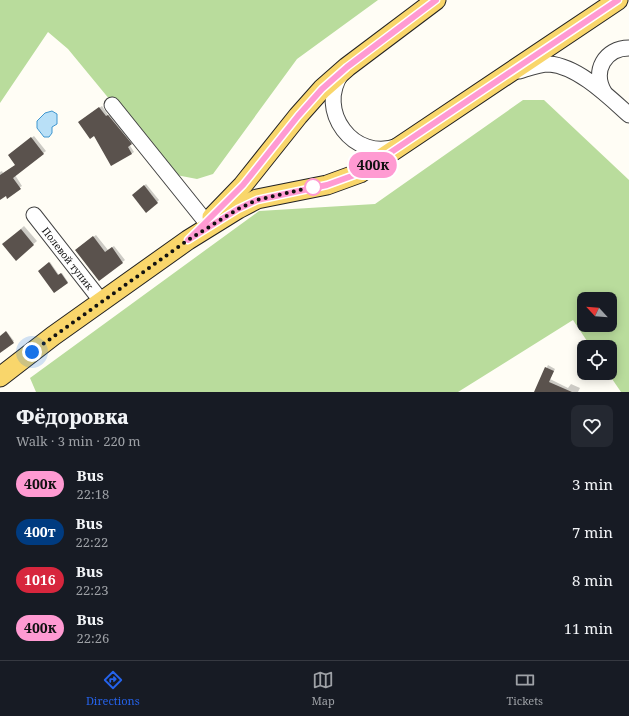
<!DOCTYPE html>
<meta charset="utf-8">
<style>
body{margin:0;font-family:"Noto Serif",serif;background:#242831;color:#f1f3f6;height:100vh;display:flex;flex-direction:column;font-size:15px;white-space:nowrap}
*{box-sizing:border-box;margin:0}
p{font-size:13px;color:#9ea1a6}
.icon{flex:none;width:22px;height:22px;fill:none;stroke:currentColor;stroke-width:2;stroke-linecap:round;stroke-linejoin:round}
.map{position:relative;height:392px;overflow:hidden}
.details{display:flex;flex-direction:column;background:#171b24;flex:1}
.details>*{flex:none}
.badge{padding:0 8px;border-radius:13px;font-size:14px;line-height:26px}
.needle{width:26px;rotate:296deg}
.controls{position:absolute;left:577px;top:292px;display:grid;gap:8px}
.controls a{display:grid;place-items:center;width:40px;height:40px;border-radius:8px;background:#171b24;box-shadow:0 2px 10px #0003;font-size:20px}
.you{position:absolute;width:20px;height:20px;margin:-10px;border:3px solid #fff;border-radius:50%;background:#1a73e8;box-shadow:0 0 0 6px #1a73e833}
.map>.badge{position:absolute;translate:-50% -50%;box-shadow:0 0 0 2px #fff}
.round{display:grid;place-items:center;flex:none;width:42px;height:42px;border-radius:8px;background:#242831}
.head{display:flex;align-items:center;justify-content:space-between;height:68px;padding:0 16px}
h1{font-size:19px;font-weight:800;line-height:30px}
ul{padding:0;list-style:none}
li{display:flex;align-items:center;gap:12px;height:48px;padding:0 16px}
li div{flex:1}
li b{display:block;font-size:15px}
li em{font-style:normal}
li .badge{min-width:44px;font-weight:700;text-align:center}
.menu{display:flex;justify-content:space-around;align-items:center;height:56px;border-top:1px solid #363941;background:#171b24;font-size:11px;color:#9ea1a6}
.menu a{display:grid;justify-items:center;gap:2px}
.menu .selected{color:#2563eb}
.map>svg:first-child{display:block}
.forest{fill:#b9dc9c;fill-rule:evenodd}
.water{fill:#b9e0f7;stroke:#3f96cf}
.shadow{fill:#0003}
.building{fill:#5a524d}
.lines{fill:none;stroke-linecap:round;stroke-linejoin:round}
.minor-casing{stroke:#444;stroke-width:17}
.major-casing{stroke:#222;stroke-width:21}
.minor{stroke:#fff;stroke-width:15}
.major{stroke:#f9d66b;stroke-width:19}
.line-casing{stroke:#fff;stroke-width:9}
.line{stroke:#ff9ad2;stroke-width:6}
.walk{stroke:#111;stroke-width:4;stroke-dasharray:0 7.2}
.stop-dot{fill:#fff;stroke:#ff9ad2;stroke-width:2}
.labels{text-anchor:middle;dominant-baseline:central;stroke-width:4;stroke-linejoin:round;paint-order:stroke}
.street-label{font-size:10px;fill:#111;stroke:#fff}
</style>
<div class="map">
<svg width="629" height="392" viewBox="0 0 629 392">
<rect width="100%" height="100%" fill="#fffdf5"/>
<g class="forest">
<path d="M0,0h378l-81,59 -84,115 -16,5 -26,-5 -103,-125 -20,-17 -48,71z"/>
<path d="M523,100h21l85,80v212h-8l-13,-19h2v-26h-19l-18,-27 -115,72h-422l-6,-14 229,-167 116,-7zM584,299h26v26h-26z"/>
</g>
<path class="water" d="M52,111l5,3v10l-5,3v6l-3,4h-5l-7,-9v-7l8,-8z"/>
<g class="shadow">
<path d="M102,106l6,9 3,-1 22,27 -4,3 5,8 -3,2 -37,-20 -12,-14z"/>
<path d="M34,136l12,15 -31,24 7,11 -22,13v-27l2,-1 1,2 13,-8 -5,-12z"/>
<path d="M146,184l13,16 -2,2 -24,-7z"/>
<path d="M24,226l13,15 -21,18 -9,-18z"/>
<path d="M96,235l12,15 6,-4 11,14 -26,20 -21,-32z"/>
<path d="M50,262l9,13 3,-2 6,9 -13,10 -16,-21z"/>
<path d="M7,332l7,9 -14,11v-14z"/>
<path d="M548,365l7,4 -5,10 18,9 3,-4 9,4 -2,4h-39l-3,-2z"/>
</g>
<g class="building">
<path d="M99,107l7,9 2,-1 24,29 -4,3 4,7 -21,12 -17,-30 -4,3 -12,-17z"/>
<path d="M31,137l13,17 -31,24 8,11 -14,10 -1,-3 -6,4v-25l15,-10 -7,-10z"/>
<path d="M144,185l14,18 -12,10 -14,-18z"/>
<path d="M21,229l13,16 -18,16 -14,-17z"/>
<path d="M93,236l12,16 7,-5 11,16 -24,18 -24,-31z"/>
<path d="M49,262l9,13 3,-2 7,10 -14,10 -16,-22z"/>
<path d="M6,331l8,12 -14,10v-17z"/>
<path d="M545,367l9,4 -5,11 23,10h-38z"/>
</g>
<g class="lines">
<g class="minor-casing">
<g id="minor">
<path d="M519,71c10,-3 20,-7 30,-7 29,2 60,33 80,51"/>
<path d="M342,73c-27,37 12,90 56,73"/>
<path d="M604,92c-12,-21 1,-44 25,-44"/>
<path d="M112,105l94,117"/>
<path id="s1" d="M34,215l68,87"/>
</g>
</g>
<g class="major-casing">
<g id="major">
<path d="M212,217l31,-32 55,-69 24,-27 25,-22 89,-67"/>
<path d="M0,377l53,-41 135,-96 50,-31 19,-10 70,-14 33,-12 258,-173"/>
</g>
</g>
<use href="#minor" class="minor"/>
<use href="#major" class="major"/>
</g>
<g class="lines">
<g class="line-casing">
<path id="line" d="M436,0l-89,67 -25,22 -24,27 -55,69 -55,55 50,-31 19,-9 70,-15 33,-12 258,-173"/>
</g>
<use href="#line" class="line"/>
<path class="walk" d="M32,352l156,-112 50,-31 19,-9 56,-13"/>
</g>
<circle class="stop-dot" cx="313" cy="187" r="8"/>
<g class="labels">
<g class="street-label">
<text stroke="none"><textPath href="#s1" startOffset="55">Полевой тупик</textPath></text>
</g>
</g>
</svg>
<div class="controls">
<a><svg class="needle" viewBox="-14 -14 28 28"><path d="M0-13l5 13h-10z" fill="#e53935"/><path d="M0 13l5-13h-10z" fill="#9ea1a6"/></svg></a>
<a><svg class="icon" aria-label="locate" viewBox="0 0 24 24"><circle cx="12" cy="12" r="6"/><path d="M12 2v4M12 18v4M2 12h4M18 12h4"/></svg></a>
</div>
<div class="you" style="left:32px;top:352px"></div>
<b class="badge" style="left:373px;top:165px;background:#ff9ad2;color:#111">400к</b>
</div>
<section class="details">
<div class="head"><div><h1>Фёдоровка</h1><p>Walk · 3 min · 220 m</p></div><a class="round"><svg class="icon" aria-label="heart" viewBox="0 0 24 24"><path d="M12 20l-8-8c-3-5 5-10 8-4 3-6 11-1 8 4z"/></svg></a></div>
<ul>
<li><span class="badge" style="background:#ff9ad2;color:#111">400к</span><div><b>Bus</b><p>22:18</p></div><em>3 min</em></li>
<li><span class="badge" style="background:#003b80;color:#fff">400т</span><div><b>Bus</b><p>22:22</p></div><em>7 min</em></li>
<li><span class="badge" style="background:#d7263d;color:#fff">1016</span><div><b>Bus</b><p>22:23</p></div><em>8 min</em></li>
<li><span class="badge" style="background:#ff9ad2;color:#111">400к</span><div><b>Bus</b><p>22:26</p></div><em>11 min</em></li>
</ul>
</section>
<nav class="menu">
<a class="selected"><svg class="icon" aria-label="directions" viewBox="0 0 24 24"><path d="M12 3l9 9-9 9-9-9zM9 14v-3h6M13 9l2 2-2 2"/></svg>Directions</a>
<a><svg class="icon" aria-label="map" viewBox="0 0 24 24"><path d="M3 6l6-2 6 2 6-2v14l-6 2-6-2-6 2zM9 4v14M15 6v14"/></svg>Map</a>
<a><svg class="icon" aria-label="tickets" viewBox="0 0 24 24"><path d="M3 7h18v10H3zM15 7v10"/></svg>Tickets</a>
</nav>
